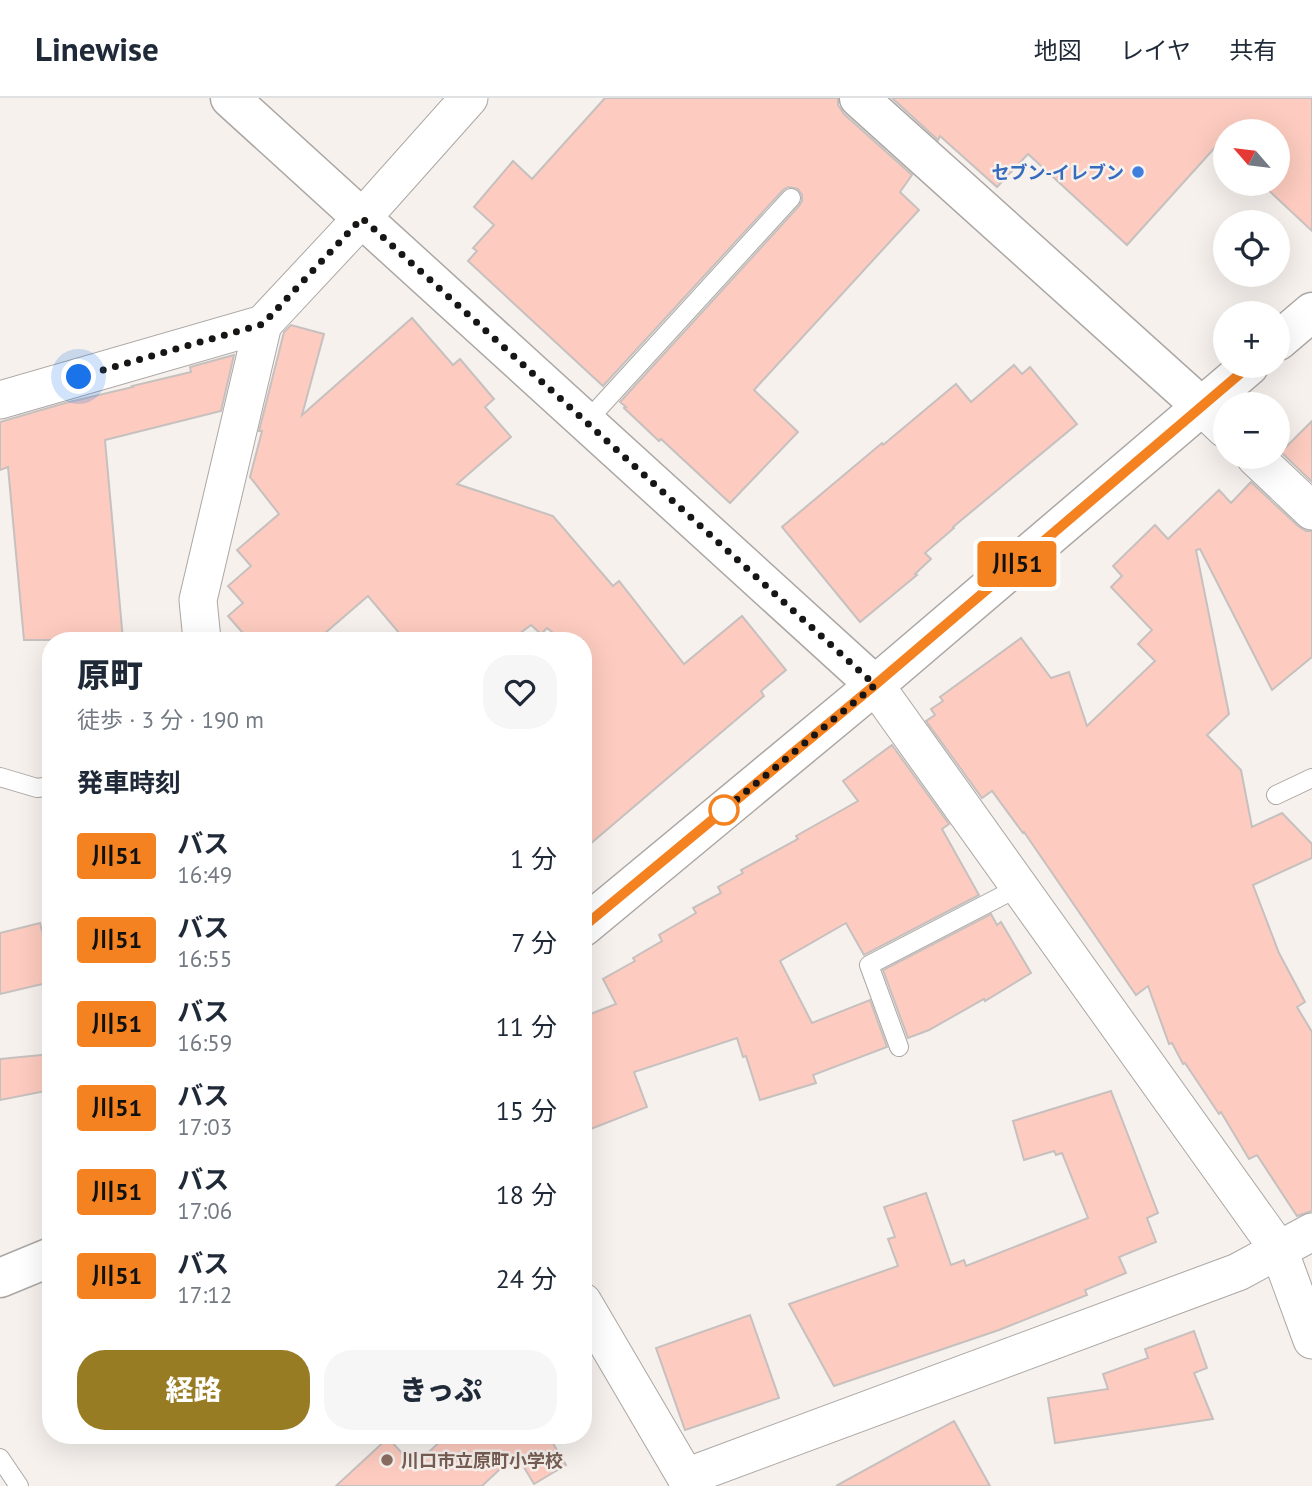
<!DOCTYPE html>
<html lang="ja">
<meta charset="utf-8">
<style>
body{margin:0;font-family:"PT Sans","Noto Sans JP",sans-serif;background:#f6f6f7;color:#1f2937;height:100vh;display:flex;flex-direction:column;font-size:26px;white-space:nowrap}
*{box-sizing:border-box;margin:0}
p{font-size:23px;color:#747a83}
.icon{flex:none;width:38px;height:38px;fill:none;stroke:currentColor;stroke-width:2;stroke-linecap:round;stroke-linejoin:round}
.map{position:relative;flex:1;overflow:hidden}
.panel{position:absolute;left:42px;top:534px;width:550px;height:812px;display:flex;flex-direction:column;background:#fff;border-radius:28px;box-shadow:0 7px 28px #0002}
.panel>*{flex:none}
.badge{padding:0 14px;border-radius:5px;font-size:24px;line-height:46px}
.needle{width:46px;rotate:298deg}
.fabs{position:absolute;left:1213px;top:21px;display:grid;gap:14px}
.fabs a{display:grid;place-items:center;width:77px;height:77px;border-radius:50%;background:#fff;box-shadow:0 7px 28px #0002;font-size:35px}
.you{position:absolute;width:35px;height:35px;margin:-18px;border:5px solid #fff;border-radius:50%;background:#1a73e8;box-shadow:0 0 0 10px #1a73e833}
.map>.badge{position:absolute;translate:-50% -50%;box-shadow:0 0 0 4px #fff}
h2{padding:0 35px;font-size:26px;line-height:63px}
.round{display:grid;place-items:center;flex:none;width:74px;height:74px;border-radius:28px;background:#f6f6f7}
.head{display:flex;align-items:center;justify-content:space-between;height:119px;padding:0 35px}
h1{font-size:33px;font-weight:800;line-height:52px}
.cta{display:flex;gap:14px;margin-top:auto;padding:14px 35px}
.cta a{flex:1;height:80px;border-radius:28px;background:#987c24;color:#fff;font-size:28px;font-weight:800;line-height:80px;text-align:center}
.cta a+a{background:#f6f6f7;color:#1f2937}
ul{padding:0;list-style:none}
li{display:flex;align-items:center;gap:21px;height:84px;padding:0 35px}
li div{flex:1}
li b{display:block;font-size:26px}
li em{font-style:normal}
li .badge{min-width:77px;font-weight:700;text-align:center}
header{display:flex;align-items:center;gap:42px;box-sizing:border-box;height:98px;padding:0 35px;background:#fff;border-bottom:2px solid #e0e1e3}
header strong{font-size:33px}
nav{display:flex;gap:38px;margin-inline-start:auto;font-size:24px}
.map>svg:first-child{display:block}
.building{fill:#fdcbbf;stroke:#c6c0bf;stroke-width:2}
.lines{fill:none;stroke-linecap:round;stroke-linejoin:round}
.service-casing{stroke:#aca7a4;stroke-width:20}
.minor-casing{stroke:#aca7a4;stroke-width:39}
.tertiary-casing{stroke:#aca7a4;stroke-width:41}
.service{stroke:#fff;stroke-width:18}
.minor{stroke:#fff;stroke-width:37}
.tertiary{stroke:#fff;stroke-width:38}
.line-casing{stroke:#fff;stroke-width:16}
.line{stroke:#f58220;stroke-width:10}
.walk{stroke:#181615;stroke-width:7;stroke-dasharray:0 12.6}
.shop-dot{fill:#3f7fe0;stroke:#f6f1ed;stroke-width:2.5}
.stop-dot{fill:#fff;stroke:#f58220;stroke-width:3.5}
.education-dot{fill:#8d6e63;stroke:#f6f1ed;stroke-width:2.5}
.labels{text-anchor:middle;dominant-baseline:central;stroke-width:5;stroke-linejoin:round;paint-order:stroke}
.shop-label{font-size:18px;font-weight:bold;fill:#366cbe;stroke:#f6f1ed;text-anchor:end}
.education-label{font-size:18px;font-weight:bold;fill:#785e54;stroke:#f6f1ed;text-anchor:start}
</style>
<header>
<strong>Linewise</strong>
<nav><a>地図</a><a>レイヤ</a><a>共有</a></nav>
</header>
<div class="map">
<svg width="1312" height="1388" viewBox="0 0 1312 1388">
<rect width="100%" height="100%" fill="#f6f1ed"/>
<g class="building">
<path d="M605,0h233v7l6,9 68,61 -12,17 19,18 -165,180 44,42 -68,71 -69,-64 -2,2 -35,-33 2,-1 -6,-5 179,-196 3,-5v-6l-4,-6 -10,-2 -5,3 -180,196 -135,-125 9,-10 -4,-3 21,-23 -20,-18 39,-46 19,18z"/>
<path d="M892,0h420v133l-50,-47h16v-53h-53v17l-6,-5 -92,102 -99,-91 -31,33 -57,-51 -2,4z"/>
<path d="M412,220l41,47 7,-6 34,40 -9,8 26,30 -54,47 96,32 60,70 6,-5 65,83 58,-48 44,54 -25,21 3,5 -181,154v-210h-21l-15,-12 -6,6 -10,-9 -20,15h-106l-37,-44 -51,44h-68l-21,-24 15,-13 -15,-17 23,-20 -14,-16 42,-36 -29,-37 12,-46h-3l25,-99 7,-7 33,9 -22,81z"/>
<path d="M234,257l-13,56 -116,29 18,200h-99l-16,-173 -8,3v-48l65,-19 68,-16 -1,-1 59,-14 -1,-5z"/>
<path d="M1014,267l8,9 8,-7 47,57 -124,103 1,1 -29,25 6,6 -16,15 2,1 -57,47 -78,-95 100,-84 1,2 73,-61 15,18z"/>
<path d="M1312,323v61l-31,-30z"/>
<path d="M1251,384l47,44 8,5h6v126l-40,33 -72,-141 -4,1 33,164 -22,21 34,35 11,57 30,-14 30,31v14l-59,27 26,68 26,49 -8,5 15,25v179l-15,5 -40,-61 -8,4 -28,-47 -2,2 -34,-51 -2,1 -11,-21 -3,1 -21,-58 -12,9 -112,-163 -1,1 -31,-42 -10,7 -56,-77 9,-6 -4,-6 12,-8 -3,-4 81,-59 30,40 18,-6 18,54 68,-65 -17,-17 14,-14 -41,-43 11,-11 -9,-10 42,-41 13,14 51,-49 12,13z"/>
<path d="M892,647l57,79 -7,5 37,66 -115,60 -18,-32 -66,38 32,62 58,-23 17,47 -74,28 3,8 -56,17 -14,-44 -3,1 -6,-19 -103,34 13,35 -64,25v-115l33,-13 -13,-25 32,-18 -2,-3 29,-17 -3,-6 37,-22 -3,-5 28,-15 -3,-6 25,-14 -2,-3 57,-31 -2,-3 62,-35 -15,-20z"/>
<path d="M991,816l6,11 4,-3 30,51 -46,28 -1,-2 -55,31 -21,8 -25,-68z"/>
<path d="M40,825l2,8 9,-2v53l-51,12v-61z"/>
<path d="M51,956v36l-51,10v-41z"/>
<path d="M1111,993l47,122 -11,5 9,24 -37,15 7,16 -41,17 2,5 -88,35 -165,56 -45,-82 109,-38 -10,-27 7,-2 -11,-30 42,-14 25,72 13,-5 2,6 122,-48 -26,-65 -6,2 -2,-4 -30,9 -11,-39z"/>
<path d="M750,1217l29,83 -94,32 -29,-82z"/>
<path d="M1194,1233l13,37 -13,5 19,46 -158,24 -7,-45 60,-9 -5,-15 45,-16 -3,-9z"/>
<path d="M954,1323l36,65h-154z"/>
<path d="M447,1337h101l18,30 -32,19 -18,-30 -34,32h-146l52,-48 26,28z"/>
</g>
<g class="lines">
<g class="service-casing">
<g id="service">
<path d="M586,324l205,-224"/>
<path d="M0,679l37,11 14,-2"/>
<path d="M1276,697l36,-17"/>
<path d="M899,949l-30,-82 150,-78"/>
<path d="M0,1360l19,28"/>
</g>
</g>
<g class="minor-casing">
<g id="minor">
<path d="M0,302l263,-76"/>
<path d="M1201,308l24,23"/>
<path d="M1255,359l57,54"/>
<path d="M202,542l-4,-40 65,-276 99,-106 107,-120"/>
<path d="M875,587l404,565 33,90"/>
<path d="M583,1204l108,184"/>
<path d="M686,1379l552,-205 74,-40"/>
</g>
</g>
<g class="tertiary-casing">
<g id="tertiary">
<path d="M230,0l645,587"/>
<path d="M859,0l342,308"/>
<path d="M1278,243l34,-29"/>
<path d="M583,829l292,-242 374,-319"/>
<path d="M0,1180l51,-21"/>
</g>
</g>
<use href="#service" class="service"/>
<use href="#minor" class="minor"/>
<use href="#tertiary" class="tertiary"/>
</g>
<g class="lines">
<g class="line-casing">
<path id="line" d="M583,829l292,-242 374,-319"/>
</g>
<use href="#line" class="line"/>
<path class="walk" d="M79,279l184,-53 99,-106 513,467 -151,125"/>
</g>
<circle class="shop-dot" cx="1138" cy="74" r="7"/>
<circle class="stop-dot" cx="724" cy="712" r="14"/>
<circle class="education-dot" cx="387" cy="1362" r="7"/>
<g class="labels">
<g class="shop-label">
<text x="1124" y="74">セブン-イレブン</text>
</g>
<g class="education-label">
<text x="401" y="1362">川口市立原町小学校</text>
</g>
</g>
</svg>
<div class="fabs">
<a><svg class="needle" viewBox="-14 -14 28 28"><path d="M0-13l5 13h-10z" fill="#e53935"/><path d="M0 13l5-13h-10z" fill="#747a83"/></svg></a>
<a><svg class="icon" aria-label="locate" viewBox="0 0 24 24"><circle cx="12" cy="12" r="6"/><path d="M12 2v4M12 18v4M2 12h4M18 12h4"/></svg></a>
<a>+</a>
<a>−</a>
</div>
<div class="you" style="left:79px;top:279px"></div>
<b class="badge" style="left:1017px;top:466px;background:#f58220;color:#111">川51</b>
<section class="panel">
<div class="head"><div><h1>原町</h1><p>徒歩 · 3 分 · 190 m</p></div><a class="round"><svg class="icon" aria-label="heart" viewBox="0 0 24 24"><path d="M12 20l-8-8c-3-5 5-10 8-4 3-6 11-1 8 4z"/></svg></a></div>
<h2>発車時刻</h2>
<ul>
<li><span class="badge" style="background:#f58220;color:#111">川51</span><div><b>バス</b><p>16:49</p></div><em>1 分</em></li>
<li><span class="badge" style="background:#f58220;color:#111">川51</span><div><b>バス</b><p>16:55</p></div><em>7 分</em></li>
<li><span class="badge" style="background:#f58220;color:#111">川51</span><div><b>バス</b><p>16:59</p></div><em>11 分</em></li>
<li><span class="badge" style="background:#f58220;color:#111">川51</span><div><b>バス</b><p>17:03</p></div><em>15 分</em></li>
<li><span class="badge" style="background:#f58220;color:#111">川51</span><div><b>バス</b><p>17:06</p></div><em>18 分</em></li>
<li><span class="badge" style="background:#f58220;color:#111">川51</span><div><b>バス</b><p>17:12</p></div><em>24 分</em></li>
</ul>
<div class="cta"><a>経路</a><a>きっぷ</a></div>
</section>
</div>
